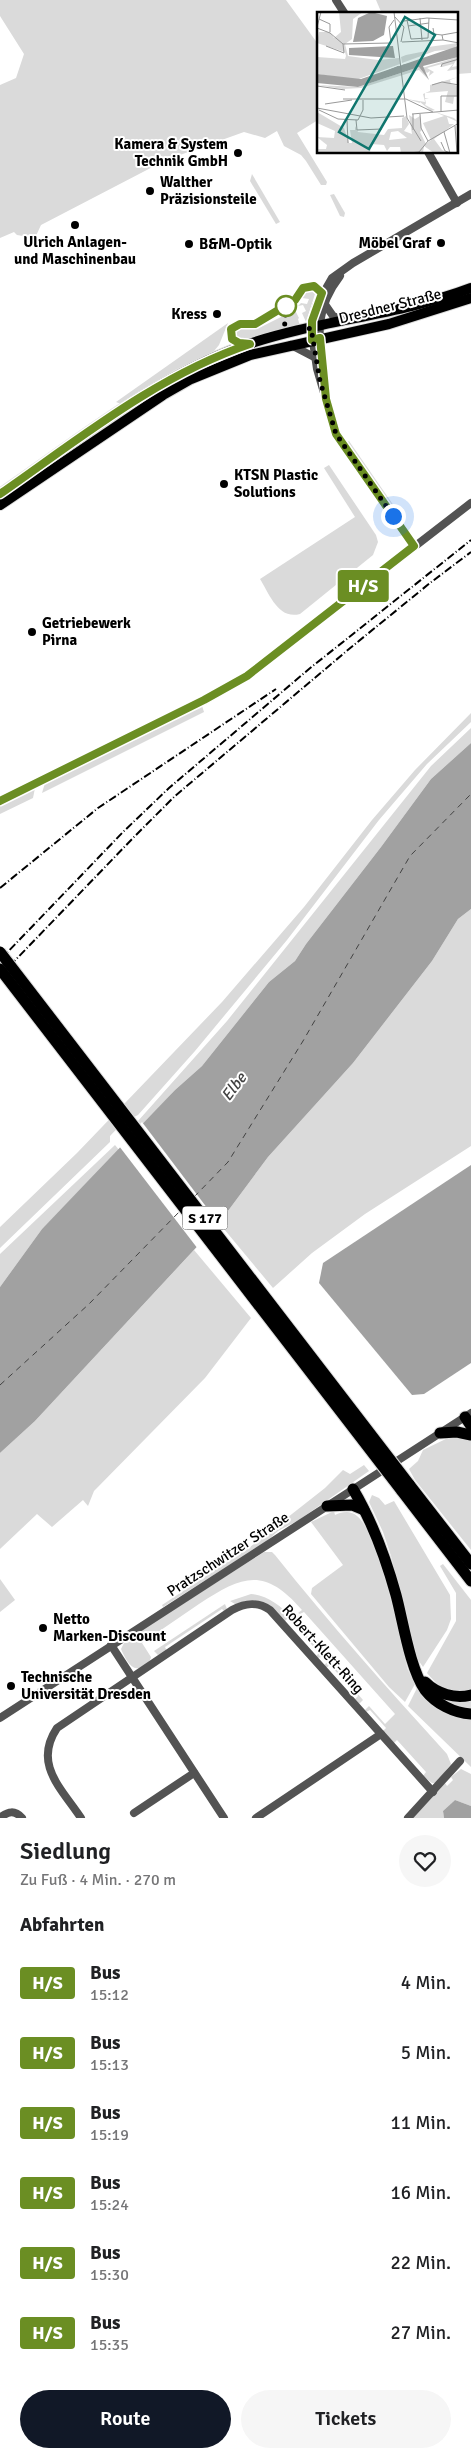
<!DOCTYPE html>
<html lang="de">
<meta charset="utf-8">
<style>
body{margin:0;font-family:Signika,sans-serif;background:#f6f6f6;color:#202124;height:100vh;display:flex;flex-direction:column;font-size:19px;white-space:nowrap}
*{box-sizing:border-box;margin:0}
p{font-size:16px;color:#757577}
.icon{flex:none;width:28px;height:28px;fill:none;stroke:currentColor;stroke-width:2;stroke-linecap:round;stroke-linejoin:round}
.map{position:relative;height:1818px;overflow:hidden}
.sheet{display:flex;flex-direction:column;background:#fff;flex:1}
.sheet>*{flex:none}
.badge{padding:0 10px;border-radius:4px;font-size:18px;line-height:32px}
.you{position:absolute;width:25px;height:25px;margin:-12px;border:4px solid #fff;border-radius:50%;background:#1a73e8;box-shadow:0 0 0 8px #1a73e833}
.map>.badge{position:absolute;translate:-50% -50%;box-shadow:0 0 0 2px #fff}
h2{padding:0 20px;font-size:19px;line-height:45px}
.round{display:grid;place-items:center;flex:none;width:52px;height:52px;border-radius:26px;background:#f6f6f6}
.summary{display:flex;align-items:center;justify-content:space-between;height:85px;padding:0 20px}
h1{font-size:24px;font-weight:600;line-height:38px}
.action{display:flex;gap:10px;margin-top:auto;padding:10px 20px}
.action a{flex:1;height:58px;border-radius:30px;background:#111827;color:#fff;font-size:20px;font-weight:600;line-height:58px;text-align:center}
.action a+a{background:#f6f6f6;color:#202124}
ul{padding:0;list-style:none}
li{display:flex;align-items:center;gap:15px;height:70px;padding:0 20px}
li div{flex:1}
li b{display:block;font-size:19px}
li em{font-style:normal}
li .badge{min-width:55px;font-weight:700;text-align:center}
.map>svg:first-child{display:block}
.green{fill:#dadada}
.water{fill:#a1a1a1}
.pier{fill:#fff}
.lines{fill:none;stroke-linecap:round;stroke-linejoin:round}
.ferry{stroke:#424242;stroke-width:1;stroke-dasharray:6 5;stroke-linecap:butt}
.major-casing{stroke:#dbdbdb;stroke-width:12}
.highway-casing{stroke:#dbdbdb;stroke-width:13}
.minor{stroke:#535353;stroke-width:8}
.major{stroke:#000;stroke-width:10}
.highway{stroke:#000;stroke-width:11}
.rail{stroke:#000;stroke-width:2;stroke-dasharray:8 2.5 1 2.5;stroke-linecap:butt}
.highway-bridge-casing{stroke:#dbdbdb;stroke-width:13;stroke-linecap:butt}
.highway-bridge{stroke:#000;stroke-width:11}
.line-casing{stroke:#fff;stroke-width:11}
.line{stroke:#6b8e23;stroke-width:8}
.walk{stroke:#000;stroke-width:5;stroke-dasharray:0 9}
.poi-dot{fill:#000;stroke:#fff;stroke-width:2}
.stop-dot{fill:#fff;stroke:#6b8e23;stroke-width:2.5}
.labels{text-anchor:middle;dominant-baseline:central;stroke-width:4;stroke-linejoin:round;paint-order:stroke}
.shield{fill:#fff;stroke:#4c4c4c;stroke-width:1}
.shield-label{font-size:14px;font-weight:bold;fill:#000}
.poi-label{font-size:15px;font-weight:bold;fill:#000;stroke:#fff;text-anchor:start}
.street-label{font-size:15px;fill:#000;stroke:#fff}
.water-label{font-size:16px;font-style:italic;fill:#424242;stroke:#fff}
.inset-river{fill:none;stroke:#a1a1a1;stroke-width:2.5}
.inset-road{fill:none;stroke:#999;stroke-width:1}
.view{fill:#0f766e;fill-opacity:0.15;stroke:#0f766e;stroke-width:2.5}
.inset-edge{fill:none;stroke:#000;stroke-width:2.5}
</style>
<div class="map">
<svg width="471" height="1818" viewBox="0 0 471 1818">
<rect width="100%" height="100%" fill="#fff"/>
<g class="green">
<path d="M0,0h286l32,44v76l-21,13 30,49 -1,3h-5l-15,-24 -5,-6 -17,-9 -7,-15 -12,7 -21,-6 -78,28 -125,65 -6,13 -18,-3 -3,-3 -14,6v-153l16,-7 8,-24 -24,-38z"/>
<path d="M376,0h95v73l-14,1v-60h-75z"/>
<path d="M252,174l28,48 -4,2 -26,-43z"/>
<path d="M334,194l11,19 -1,4 -4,-1 -10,-21z"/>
<path d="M307,290h6l2,4 -9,28 -4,-9 4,-2 -3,-6 -5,1 3,-3 6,1 2,-5 -7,-1z"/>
<path d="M294,308l5,10 -1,1 2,7 -59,14 -6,-5 1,-7 21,1 34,-17 -1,-2z"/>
<path d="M228,323l-9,22 -5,6 -41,20 -52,33 -5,-2z"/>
<path d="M349,441l47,68 -3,1 -47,-67z"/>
<path d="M329,465l47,70 2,7 -5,13 -73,59c-22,6 -31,-21 -40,-35l95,-62 -31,-49z"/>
<path d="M202,706l2,6 -162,81 3,-10z"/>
<path d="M471,713v9l-44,42 -48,56 -92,120 -92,111 -57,64 -4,2 -4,-2 -20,21v6l-110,106v-21l77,-74 145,-151 82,-95 68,-87 43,-50z"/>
<path d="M471,728v15l-40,36 -50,68 -75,97 -11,17 -26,21 -67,84 -27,24 -33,36 -4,-5 89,-100 204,-255z"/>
<path d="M35,788l-2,10 -33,16v-8z"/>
<path d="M471,909v237l-106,68 -53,39 -39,35 -54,-65 49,-66 85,-94 79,-102 26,-42z"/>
<path d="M115,1145l4,5 -77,79 -42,58v-33z"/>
<path d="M194,1250l57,68 -46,60 -111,113 -6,15 -5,-6 -31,27 -15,-13 -37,35v-96l35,-32z"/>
<path d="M452,1436l19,3v111l-56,-70 -6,-11 9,-8 5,-11z"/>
<path d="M364,1465l5,6 -70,49 -21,11 -12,11 -103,65 -1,-2 88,-58 75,-59 18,-18 7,4z"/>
<path d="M372,1495l7,3 6,7 9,-4 56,94 1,24 -4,11 -24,37 -7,-10 -25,-101 -8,-24 -14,-30z"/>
<path d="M334,1511l1,4c7,-3 15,-5 22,1 21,16 44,125 51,154l7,14 -10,18 -16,-15 -78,-93 1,-6 31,-23 -32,-43z"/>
<path d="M264,1552h8l3,3c55,69 113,134 172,199l4,10 -15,19h-4l-9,-7 3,-4 -29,-32 -3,3 -11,-12 3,-3 -16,-18 -4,2 -1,-2 4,-4 16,18 10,-10 -91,-102 -4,2 -2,-1 4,-3c-38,-44 -60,-34 -103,-6 -19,13 -38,26 -57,39l9,14c-1,5 -3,6 -8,9 -11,8 -18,-8 -22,-17l4,-8z"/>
<path d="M443,1564l28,36v92c-21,5 -33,-6 -44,-19l29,-52v-28l-16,-27z"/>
<path d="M0,1579l15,21 -15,12z"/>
<path d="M251,1594c31,2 53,40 73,62l-6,2 -2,-2 3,-3 -31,-35 -3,3c-18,-19 -25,-24 -50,-17l-5,-3z"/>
<path d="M225,1604l2,5 -2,3 -3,-3 -57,38 2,4 -9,4 -4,-4z"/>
<path d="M329,1661l34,39 -4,4 -4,-5 3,-3 -28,-31 -4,3 -2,-3z"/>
<path d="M417,1688l3,5 51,24v50l-63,-61z"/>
<path d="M431,1690l40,8v13l-19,-5z"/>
<path d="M461,1769l10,5v32l-16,-6 -12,11 1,7h-31l32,-35 2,3 6,-6 -2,-3z"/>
</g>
<g class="water">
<path d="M471,743v166l-13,10 -26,42 -79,102 -85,94 -49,66 -184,198 -35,32v-166l42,-58 133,-139 27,-24 67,-84 26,-21 11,-17 75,-97 50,-68z"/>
<path d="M471,1165v198l-47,31 -12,1 -93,-112 4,-20z"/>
<path d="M455,1800l16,6v12h-27l-1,-7z"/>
</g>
<path class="pier" d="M142,1122l78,103 -22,24 -79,-103z"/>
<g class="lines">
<g class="ferry">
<path d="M194,1197l34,-35 75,-121 107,-185 61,-62"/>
<path d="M0,1385l89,-81 92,-94"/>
</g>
<g class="major-casing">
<g id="major">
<path d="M0,494c76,-52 155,-117 243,-148 74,-26 154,-30 228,-58"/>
<path d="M0,505l163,-110 28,-16 59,-24 139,-31 82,-26"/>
</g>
</g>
<g class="highway-casing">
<g id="highway">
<path d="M465,1417l6,9"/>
<path d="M440,1433l17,-1 14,3"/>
<path d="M409,1484l62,80"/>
<path d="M353,1489c19,32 33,70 43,106 7,26 14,74 29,95 11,14 29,23 46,24"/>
<path d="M401,1490l70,91"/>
<path d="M327,1506l25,-1 12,5"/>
<path d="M425,1682c12,12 30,17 46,13"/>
</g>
</g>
<g class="minor">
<path d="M336,0l9,14"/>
<path d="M428,152l29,51"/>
<path d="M324,303l9,13 10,4"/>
<path d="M291,345l23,12"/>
<path d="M323,379c-4,-41 -10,-68 17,-103"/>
<path d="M414,546l-78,-112 -19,-65 -6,-41 5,-22 16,-28 21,-15 118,-69"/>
<path d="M0,801l204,-100 43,-25 224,-173"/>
<path d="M111,1645l113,173"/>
<path d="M0,1718l471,-305"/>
<path d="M134,1813l60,-40"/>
<path d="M0,1818c8,-7 15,-8 22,0"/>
<path d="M81,1818c-20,-30 -48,-54 -24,-90l175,-118c13,-7 25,-9 38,0l163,182"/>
<path d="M256,1818l125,-84"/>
<path d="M408,1818l52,-57"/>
</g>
<use href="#major" class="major"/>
<use href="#highway" class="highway"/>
<g class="rail">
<path d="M0,888l98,-80 178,-119"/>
<path d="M0,960l123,-128 46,-44 140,-119 162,-129"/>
<path d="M0,976l134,-139 41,-41 174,-147 81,-66 41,-31"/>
</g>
<g class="highway-bridge-casing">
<g id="highway-bridge">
<path d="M0,952l409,532"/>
<path d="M0,969l401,521"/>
</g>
</g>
<use href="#highway-bridge" class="highway-bridge"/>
</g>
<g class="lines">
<g class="line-casing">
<path id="line" d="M0,494c79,-55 158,-119 250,-150l-11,-1 -7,-4 -1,-10 9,-5h15l40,-24 8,-12 11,-2 8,7 -10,28v19l8,-2 6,61 10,35 78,112 -167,130 -43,24 -204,101"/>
</g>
<use href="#line" class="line"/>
<path class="walk" d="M286,306l-2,28 27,-6 9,53 16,53 57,82"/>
</g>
<g class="poi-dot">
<circle cx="238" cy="153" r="5"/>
<circle cx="150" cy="191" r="5"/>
<circle cx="75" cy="225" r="5"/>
<circle cx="441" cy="243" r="5"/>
<circle cx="189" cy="244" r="5"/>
<circle cx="217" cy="314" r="5"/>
<circle cx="224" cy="484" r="5"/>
<circle cx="32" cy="632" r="5"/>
<circle cx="43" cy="1628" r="5"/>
<circle cx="11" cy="1686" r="5"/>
</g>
<circle class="stop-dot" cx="286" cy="306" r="10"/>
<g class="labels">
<rect class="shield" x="182.5" y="1206.5" width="45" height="23" rx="4"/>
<g class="shield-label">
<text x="205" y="1218">S 177</text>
</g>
<g class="poi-label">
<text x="228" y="144" text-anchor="end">Kamera &amp; System<tspan x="228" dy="17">Technik GmbH</tspan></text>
<text x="160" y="182">Walther<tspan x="160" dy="17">Präzisionsteile</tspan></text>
<text x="75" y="242" text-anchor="middle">Ulrich Anlagen-<tspan x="75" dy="17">und Maschinenbau</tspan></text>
<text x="431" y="243" text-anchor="end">Möbel Graf</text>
<text x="199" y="244">B&amp;M-Optik</text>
<text x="207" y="314" text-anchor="end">Kress</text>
<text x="234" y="475">KTSN Plastic<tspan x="234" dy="17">Solutions</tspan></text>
<text x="42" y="623">Getriebewerk<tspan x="42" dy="17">Pirna</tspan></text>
<text x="53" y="1619">Netto<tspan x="53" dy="17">Marken-Discount</tspan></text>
<text x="21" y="1677">Technische<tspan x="21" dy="17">Universität Dresden</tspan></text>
</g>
<g class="street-label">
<text transform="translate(390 306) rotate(-14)">Dresdner Straße</text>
<text transform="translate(228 1554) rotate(-33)">Pratzschwitzer Straße</text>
<text transform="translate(323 1649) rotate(48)">Robert-Klett-Ring</text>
</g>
<g class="water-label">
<text transform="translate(234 1087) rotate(-53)">Elbe</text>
</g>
</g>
<g transform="translate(317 12)">
<rect width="141" height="141" fill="#fff"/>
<path d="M22,0h24l-10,7 -1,20 -7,5 3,12 30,4 21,-2 1,6 -44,16 -39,-6v-17l28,2 1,-3 -1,-4 -28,-9 2,-11h11l4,6 7,-6zM141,31l-4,6 -19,2 -33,12 -1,-6 5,-2 20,-4 2,-4zM141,45l-6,10 6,-1v3l-11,2 6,-7 -11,3v-3l-15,4 7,4 -5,4 1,-5 -3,2 -5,-5zM102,55l10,13 -10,-10 -58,18 -18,1 -26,-4 41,2zM141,65l-8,3 1,4 7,2v10l-4,1 -1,7 -8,-2 3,-11 -23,2v5h4l-4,1 1,4 -1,2 10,5 -4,1 -11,-9v1l-13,-4 18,3 -2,-8 7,-3v-6zM0,100l27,16 5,15h3l-2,-13h5v-4l3,6 26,3 4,-6 14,-1v-10l4,-2 3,8 -5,7 8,3 -3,-19 6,4 5,-3 2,14 -2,2 6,12 5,-4 -8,-17 21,-7 -9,-4 19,6 4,4 -11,-5 2,7h5l-20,15 8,11 7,3h-15l-10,-7 -1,7h-22l-1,-6h-10l-3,4 -3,-6 -13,-1 -1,9h-53v-4h9l1,-4 -10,-8 17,1 1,-7 -18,-8zM81,119l9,7 -18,2 2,-8z" fill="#dadada" fill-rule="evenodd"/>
<path d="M54,0l16,4 -3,19 -11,6 -20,1 5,-24zM76,34l2,12 -46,-3v-7zM141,34v11l-35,9 6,14 -10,-13 -61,20 -41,-4v-9l44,5z" fill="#a1a1a1"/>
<path class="inset-river" d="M86,54l56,-12M0,69l42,3 40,-17"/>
<path class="inset-road" d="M77,0l13,106 14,23M78,5l9,10 -3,15M103,6l2,22M2,7l11,5v8M90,8l4,19 17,-1 1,-20M87,9l23,-3 32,2M91,14l21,-3M0,15l4,-15M0,16l13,5 13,11 47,-1M116,16l1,6 8,1 1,5M125,23l17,-3M85,30l41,-2 16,3M74,31l-2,-16 5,-7M9,34l18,7 -1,-9M124,55l1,-3 17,-5M115,73l10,-3 17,3M0,74l28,4M26,87h63l27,13M8,92l27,-4M0,96l54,10 33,-2M2,98l19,9 20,1 5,-10v-10M124,99v-15h18M95,102l47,-4M103,102l1,14 7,13M30,108l1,23M39,108l1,10 25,-1M138,114l2,27M96,118v-16M127,120l6,21M124,130l4,9 6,2M92,141l10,-1 9,-11 31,-18"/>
<path class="view" d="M88,5l30,18 -66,114 -30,-17z"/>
<rect width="141" height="141" class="inset-edge"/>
</g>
</svg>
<div class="you" style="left:393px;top:516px"></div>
<b class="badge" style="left:363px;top:586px;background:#6b8e23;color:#fff">H/S</b>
</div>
<section class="sheet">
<div class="summary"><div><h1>Siedlung</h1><p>Zu Fuß · 4 Min. · 270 m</p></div><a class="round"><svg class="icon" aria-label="heart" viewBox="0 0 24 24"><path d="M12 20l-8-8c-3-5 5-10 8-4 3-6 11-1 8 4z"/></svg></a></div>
<h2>Abfahrten</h2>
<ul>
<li><span class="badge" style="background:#6b8e23;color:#fff">H/S</span><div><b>Bus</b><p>15:12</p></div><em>4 Min.</em></li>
<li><span class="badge" style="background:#6b8e23;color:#fff">H/S</span><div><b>Bus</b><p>15:13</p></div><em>5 Min.</em></li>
<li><span class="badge" style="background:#6b8e23;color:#fff">H/S</span><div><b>Bus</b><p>15:19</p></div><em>11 Min.</em></li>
<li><span class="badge" style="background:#6b8e23;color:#fff">H/S</span><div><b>Bus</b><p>15:24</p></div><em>16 Min.</em></li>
<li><span class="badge" style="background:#6b8e23;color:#fff">H/S</span><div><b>Bus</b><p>15:30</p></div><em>22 Min.</em></li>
<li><span class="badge" style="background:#6b8e23;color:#fff">H/S</span><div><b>Bus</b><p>15:35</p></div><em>27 Min.</em></li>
</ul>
<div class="action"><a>Route</a><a>Tickets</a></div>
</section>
